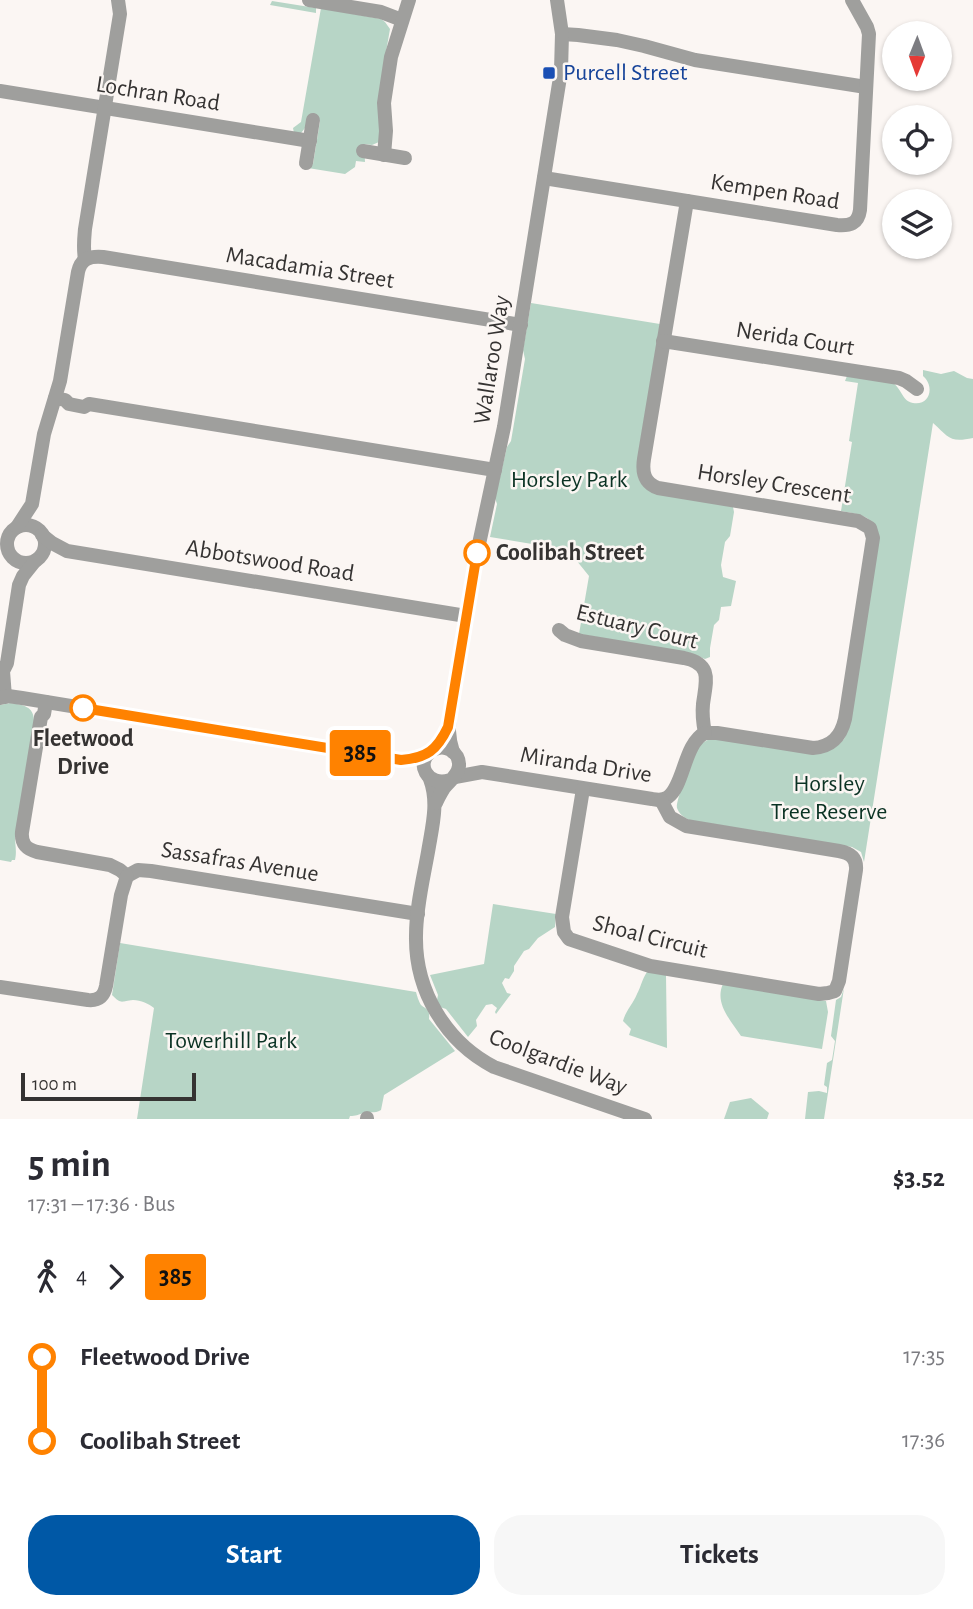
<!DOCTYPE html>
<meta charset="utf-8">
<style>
body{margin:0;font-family:"Alegreya Sans",sans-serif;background:#f7f7f7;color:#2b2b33;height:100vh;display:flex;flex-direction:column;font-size:26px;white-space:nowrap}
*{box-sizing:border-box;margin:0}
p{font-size:23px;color:#7c7c81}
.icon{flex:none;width:38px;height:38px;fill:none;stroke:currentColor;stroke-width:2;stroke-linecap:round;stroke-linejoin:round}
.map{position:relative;height:1119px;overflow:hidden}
.details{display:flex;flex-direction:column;background:#fff;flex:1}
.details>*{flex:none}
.badge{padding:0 14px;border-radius:5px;font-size:24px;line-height:46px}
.needle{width:46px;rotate:181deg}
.buttons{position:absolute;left:882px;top:21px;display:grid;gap:14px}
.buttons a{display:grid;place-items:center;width:70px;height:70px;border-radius:50%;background:#fff;box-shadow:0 2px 5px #0004;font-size:35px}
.scale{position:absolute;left:21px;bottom:18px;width:175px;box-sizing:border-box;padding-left:7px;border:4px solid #353332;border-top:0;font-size:19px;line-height:24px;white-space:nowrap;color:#353332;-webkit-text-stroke:5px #fbf6f3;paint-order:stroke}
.map>.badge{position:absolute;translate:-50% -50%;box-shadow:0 0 0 4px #fff}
.legs{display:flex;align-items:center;gap:10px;height:77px;padding:0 28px;font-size:23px}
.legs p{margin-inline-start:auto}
.headline{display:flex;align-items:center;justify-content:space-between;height:119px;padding:0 28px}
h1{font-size:38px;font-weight:600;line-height:52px}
.action{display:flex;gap:14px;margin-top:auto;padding:14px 28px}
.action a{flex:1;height:80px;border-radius:28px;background:#0058a6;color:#fff;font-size:28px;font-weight:600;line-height:80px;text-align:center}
.action a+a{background:#f7f7f7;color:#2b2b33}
ul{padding:0 28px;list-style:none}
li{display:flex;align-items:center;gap:24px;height:84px;font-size:26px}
li i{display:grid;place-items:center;width:10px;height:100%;margin:0 9px;background:currentColor}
li i::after{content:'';width:18px;height:18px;margin:-9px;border:5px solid;border-radius:50%;background:#fff}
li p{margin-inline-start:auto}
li:first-child i{background:linear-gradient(#0000 50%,currentColor 0)}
li:last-child i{background:linear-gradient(currentColor 50%,#0000 0)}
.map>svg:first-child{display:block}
.green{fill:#b7d5c6}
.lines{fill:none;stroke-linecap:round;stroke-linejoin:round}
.minor{stroke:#9f9f9d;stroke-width:14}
.line-1-casing{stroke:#fff;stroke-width:16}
.line-1{stroke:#ff8200;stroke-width:10}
.transit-dot{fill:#1a4fb4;stroke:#fbf6f3;stroke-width:2.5}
.stop-1-dot{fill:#fff;stroke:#ff8200;stroke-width:3.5}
.labels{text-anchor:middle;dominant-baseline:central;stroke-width:5;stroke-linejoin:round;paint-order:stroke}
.transit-label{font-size:24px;fill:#164399;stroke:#fbf6f3;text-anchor:start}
.street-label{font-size:24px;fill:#353332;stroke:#fbf6f3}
.park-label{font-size:24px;fill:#0a3223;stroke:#fbf6f3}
.stop-label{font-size:24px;font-weight:bold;fill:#353332;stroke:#fbf6f3;text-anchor:start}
</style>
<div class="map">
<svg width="973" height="1119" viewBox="0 0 973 1119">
<rect width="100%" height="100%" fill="#fbf6f3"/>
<g class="green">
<path d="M272,1l44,7v5l-46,-8z"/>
<path d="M321,8l60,11 4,3 5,7 -4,23 -7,90 -7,3 -8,-1 1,18 -9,-1 -1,6 -10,7 -37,-6 5,-4 7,-43 -15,7 -4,5h-7l-1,-5 8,-6z"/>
<path d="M531,303l129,21 -22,134 1,22 94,27 1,5 -4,24 -5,6 -4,23 2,12 13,4 -5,25 -10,1 -2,13 -5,5 -4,23v9l-5,2 -15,-6 -111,-19 10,-58 -21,-26 -78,-13 7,-33 -2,-6 12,-51 4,-6 14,-82 -2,-9z"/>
<path d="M923,370l18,4 13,-3 13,7 6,1v59c-24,5 -24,-1 -40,-15l-69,439 -3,-10 -9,-5 -163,-27c-5,-3 -10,-6 -12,-12 -2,-7 18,-56 23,-63 3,-3 6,-4 10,-6l128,6 6,-6 4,-9 31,-193c-7,-22 -16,-22 -38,-26l11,-69 -3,-1 9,-58 -13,-2 2,-5 46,7c9,6 9,18 20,20 17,3 22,-17 10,-27z"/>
<path d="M10,703c13,2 24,3 24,18l-19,115c0,9 2,15 0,24h-3l-1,2 -11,-2v-155z"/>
<path d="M493,904l63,10 -1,13 -17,11 -9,11 -5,2 -10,15v5l-5,8 -4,-1 -3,5 5,10 4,1 -15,20 -1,-2 2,-4 -5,-4 -6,1 -10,15 1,6 -9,11 -22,-28 -6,-2 -3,-7 1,-5 -8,-20 54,-11z"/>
<path d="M120,943l296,49c1,4 3,10 5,13 6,5 9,4 8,14l26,32 -71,44 -3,15c-7,4 -11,1 -18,3 -5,2 -7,3 -13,3l-1,3h-212l17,-111c-5,-4 -13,-8 -21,-8 -12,1 -11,5 -21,-5z"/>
<path d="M647,972l19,3 1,73 -38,-13 2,-6 -8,-8c3,-11 10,-17 14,-27 4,-7 5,-15 10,-22z"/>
<path d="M723,984l103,17 2,11 -6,37 -81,-13c-10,-15 -27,-33 -18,-52z"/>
<path d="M844,988l-20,131h-19l3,-27 11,-1 8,2v-6l-3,-2 3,-22 5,-3 3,-19 -4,-5 5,-36 5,-3z"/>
<path d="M751,1098l18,15 -2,6h-43l6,-17z"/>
</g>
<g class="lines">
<g class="minor">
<path d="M309,0l72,12 21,8"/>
<path d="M562,34l16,1 39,5 27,6 51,14 171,27"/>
<path d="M0,91l310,50"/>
<path d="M363,151l42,7"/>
<path d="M384,155l2,-24 -2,-28 7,-46 18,-57"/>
<path d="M306,163l7,-43"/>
<path d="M544,178l293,47c13,1 21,-1 23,-15l9,-176 -2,-7 -15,-27"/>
<path d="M687,201l-43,258c-2,13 0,24 14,29l200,33 12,7 3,10 -28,181c-4,17 -13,28 -32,29l-96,-15h-12"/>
<path d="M85,259c-2,-11 -1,-19 0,-30l35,-215 -2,-14"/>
<path d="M663,341l236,37 7,3 11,8"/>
<path d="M55,398l10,2 4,4 15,3 5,-3 406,66"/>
<circle cx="26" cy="544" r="19"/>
<path d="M17,527l15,-23 12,-70 16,-53 18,-109c3,-14 12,-16 25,-15l418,68"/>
<path d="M42,535l10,8 15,8 399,65"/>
<path d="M559,630l6,5 16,6 103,17c29,6 22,23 19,46 -1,10 0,19 2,29"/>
<path d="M5,697l-2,-26 4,-8 12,-78 4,-9 12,-15"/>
<path d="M0,698l8,-2 14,2 379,62 15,-2 12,-4"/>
<path d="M46,702l-2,12 -3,3 -19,115c-1,12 4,17 15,20l73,13 10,5 7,6 11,-6 13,1 267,43"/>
<path d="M453,752c-5,-15 -5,-27 -2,-43l25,-151 28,-131 57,-356 1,-37 -5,-34"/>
<path d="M455,777l27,-5 170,27c6,1 11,2 16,-2 16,-11 16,-54 37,-64"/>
<path d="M430,779c9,24 2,48 -2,73 -5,28 -12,56 -12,84 -1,55 30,106 78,131l151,52"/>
<path d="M583,789l-21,128 2,15 5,7 81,27 169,28 9,-1 7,-2 4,-10 17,-111c1,-12 -6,-17 -17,-19l-153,-25 -16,-9 -9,-17"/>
<path d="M436,803c2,-5 5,-10 8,-15 5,-7 14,-12 15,-22 1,-14 -14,-23 -26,-16 -20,12 -5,38 17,30"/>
<path d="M0,987l88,13c11,1 16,-4 18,-14l15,-91 6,-19"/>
<path d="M367,1119v-1"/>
</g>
</g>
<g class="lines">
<g class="line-1-casing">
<path id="line-1" d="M83,708l318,52c26,-2 36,-10 47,-33l29,-174"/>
</g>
<use href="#line-1" class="line-1"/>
</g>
<rect class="transit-dot" x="542" y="66" width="14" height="14" rx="3.5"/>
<g class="stop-1-dot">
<circle cx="477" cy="553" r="12"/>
<circle cx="83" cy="708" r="12"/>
</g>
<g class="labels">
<g class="transit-label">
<text x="563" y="73">Purcell Street</text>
</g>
<g class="street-label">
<text transform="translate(158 94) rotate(9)">Lochran Road</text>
<text transform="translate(775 192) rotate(9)">Kempen Road</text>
<text transform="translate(310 268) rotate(9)">Macadamia Street</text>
<text transform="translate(795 339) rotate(9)">Nerida Court</text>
<text transform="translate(492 360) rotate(-81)">Wallaroo Way</text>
<text transform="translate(774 484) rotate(9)">Horsley Crescent</text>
<text transform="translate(270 561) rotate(9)">Abbotswood Road</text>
<text transform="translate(637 627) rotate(14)">Estuary Court</text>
<text transform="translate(586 765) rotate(9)">Miranda Drive</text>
<text transform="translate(240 862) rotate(9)">Sassafras Avenue</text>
<text transform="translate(650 937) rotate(14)">Shoal Circuit</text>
<text transform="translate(558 1062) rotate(21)">Coolgardie Way</text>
</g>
<g class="park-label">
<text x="569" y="480">Horsley Park</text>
<text x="829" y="784">Horsley<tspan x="829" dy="28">Tree Reserve</tspan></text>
<text x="231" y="1041">Towerhill Park</text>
</g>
<g class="stop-label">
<text x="496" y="553">Coolibah Street</text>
<text x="83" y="739" text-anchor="middle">Fleetwood<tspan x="83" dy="28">Drive</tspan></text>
</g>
</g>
</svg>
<div class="buttons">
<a><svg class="needle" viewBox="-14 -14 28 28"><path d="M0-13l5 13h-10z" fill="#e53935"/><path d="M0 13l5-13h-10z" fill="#7c7c81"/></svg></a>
<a><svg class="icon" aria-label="locate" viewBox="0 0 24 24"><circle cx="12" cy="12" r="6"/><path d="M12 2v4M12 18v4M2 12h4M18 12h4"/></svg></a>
<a><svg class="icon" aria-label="layers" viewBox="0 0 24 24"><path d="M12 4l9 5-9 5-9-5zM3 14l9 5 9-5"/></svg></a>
</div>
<div class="scale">100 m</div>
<b class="badge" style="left:360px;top:753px;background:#ff8200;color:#111">385</b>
</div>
<section class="details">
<div class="headline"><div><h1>5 min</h1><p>17:31 – 17:36 · Bus</p></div><b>$3.52</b></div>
<div class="legs"><svg class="icon" aria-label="walk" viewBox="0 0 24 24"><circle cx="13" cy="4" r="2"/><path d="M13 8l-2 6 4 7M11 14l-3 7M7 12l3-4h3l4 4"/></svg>4<svg class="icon" aria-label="forward" viewBox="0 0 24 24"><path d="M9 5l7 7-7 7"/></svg><b class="badge" style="background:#ff8200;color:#111">385</b></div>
<ul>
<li><i style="color:#ff8200"></i><b>Fleetwood Drive</b><p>17:35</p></li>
<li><i style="color:#ff8200"></i><b>Coolibah Street</b><p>17:36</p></li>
</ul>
<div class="action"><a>Start</a><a>Tickets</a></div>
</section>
